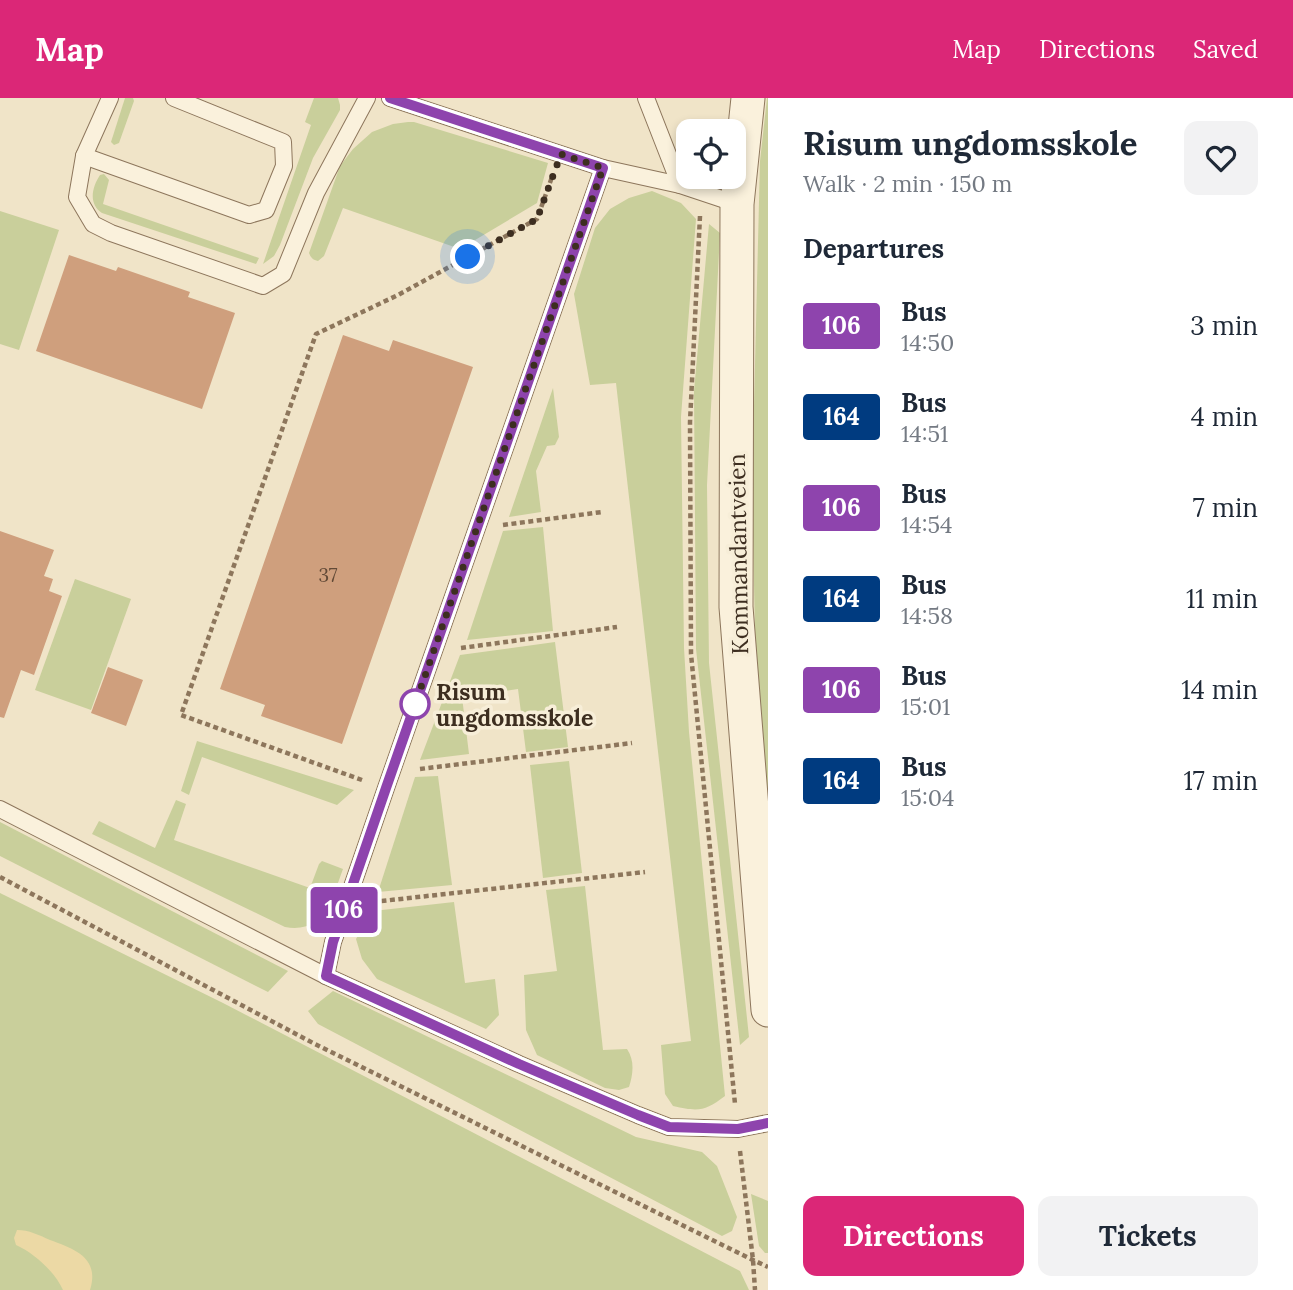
<!DOCTYPE html>
<meta charset="utf-8">
<style>
body{margin:0;font-family:Lora,serif;background:#f2f2f3;color:#1f2937;height:100vh;display:flex;flex-direction:column;font-size:26px;white-space:nowrap}
*{box-sizing:border-box;margin:0}
p{font-size:23px;color:#747a83}
.icon{flex:none;width:38px;height:38px;fill:none;stroke:currentColor;stroke-width:2;stroke-linecap:round;stroke-linejoin:round}
.map{position:relative;flex:1;overflow:hidden}
.drawer{display:flex;flex-direction:column;background:#fff;width:525px}
.drawer>*{flex:none}
.badge{padding:0 14px;border-radius:5px;font-size:24px;line-height:46px}
.buttons{position:absolute;left:676px;top:21px;display:grid;gap:14px}
.buttons a{display:grid;place-items:center;width:70px;height:70px;border-radius:14px;background:#fff;box-shadow:0 4px 10px #0003;font-size:35px}
.you{position:absolute;width:35px;height:35px;margin:-18px;border:5px solid #fff;border-radius:50%;background:#1a73e8;box-shadow:0 0 0 10px #1a73e833}
.map>.badge{position:absolute;translate:-50% -50%;box-shadow:0 0 0 4px #fff}
h2{padding:0 35px;font-size:26px;line-height:63px}
.round{display:grid;place-items:center;flex:none;width:74px;height:74px;border-radius:14px;background:#f2f2f3}
.overview{display:flex;align-items:center;justify-content:space-between;height:119px;padding:0 35px}
h1{font-size:33px;font-weight:700;line-height:52px}
.action{display:flex;gap:14px;margin-top:auto;padding:14px 35px}
.action a{flex:1;height:80px;border-radius:14px;background:#db2777;color:#fff;font-size:28px;font-weight:700;line-height:80px;text-align:center}
.action a+a{background:#f2f2f3;color:#1f2937}
ul{padding:0;list-style:none}
li{display:flex;align-items:center;gap:21px;height:91px;padding:0 35px}
li div{flex:1}
li b{display:block;font-size:26px}
li em{font-style:normal}
li .badge{min-width:77px;font-weight:700;text-align:center}
header{display:flex;align-items:center;gap:42px;box-sizing:border-box;height:98px;padding:0 35px;background:#db2777;color:#fff}
header strong{font-size:33px}
nav{display:flex;gap:38px;margin-inline-start:auto;font-size:24px}
main{display:flex;flex:1;min-height:0}
.map>svg:first-child{display:block}
.green{fill:#c9cf9b}
.sand{fill:#ecd9a5}
.building{fill:#cf9f7d}
.lines{fill:none;stroke-linecap:round;stroke-linejoin:round}
.service-casing{stroke:#8d765c;stroke-width:18}
.minor-casing{stroke:#8d765c;stroke-width:35}
.path{stroke:#8d765c;stroke-width:4.5;stroke-dasharray:5 3.5;stroke-linecap:butt}
.service{stroke:#faf1dc;stroke-width:16}
.minor{stroke:#faf1dc;stroke-width:33}
.line-casing{stroke:#fff;stroke-width:16}
.line{stroke:#8e44ad;stroke-width:10}
.walk{stroke:#3d2e20;stroke-width:7;stroke-dasharray:0 12.6}
.stop-dot{fill:#fff;stroke:#8e44ad;stroke-width:3.5}
.labels{text-anchor:middle;dominant-baseline:central;stroke-width:7;stroke-linejoin:round;paint-order:stroke}
.number-label{font-size:19px;fill:#624a37}
.street-label{font-size:23px;fill:#3d2e20;stroke:#f7eed8}
.stop-label{font-size:23px;font-weight:bold;fill:#3d2e20;stroke:#f7eed8;text-anchor:start}
</style>
<header>
<strong>Map</strong>
<nav><a>Map</a><a>Directions</a><a>Saved</a></nav>
</header>
<main>
<div class="map">
<svg width="768" height="1192" viewBox="0 0 768 1192">
<rect width="100%" height="100%" fill="#f0e4c8"/>
<g class="green">
<path d="M125,0h8l1,3 -15,42 -5,2 -3,-3z"/>
<path d="M314,0h24l2,7v5l-27,48 -33,87 -6,11 -11,8 48,-139 -6,-3z"/>
<path d="M767,0h1v741l-11,-108 -5,-244 8,-326z"/>
<path d="M408,24h6l134,41 -11,40 -77,46 -117,-41 -19,48 -6,5c-5,-1 -7,-3 -9,-8l31,-87 13,-17 19,-17 21,-8z"/>
<path d="M104,76l5,6 -6,24 156,54 -3,6 -154,-51c-14,-9 -10,-26 -2,-38z"/>
<path d="M652,93l29,12 15,16 -15,198 3,231 5,84 36,364c-20,15 -26,16 -52,10l-8,-12 -4,-49 30,-4 -75,-658 -26,2 -16,-91 21,-66 15,-19 19,-11z"/>
<path d="M0,113l59,19 -40,120 -19,-6z"/>
<path d="M709,126l11,9 -13,252 2,178 40,374 -9,8 -44,-396 -2,-258z"/>
<path d="M553,290l6,49 -4,8 -8,1 -11,25 5,41 -32,5z"/>
<path d="M543,429l10,104 -86,9 36,-109z"/>
<path d="M75,481l56,20 -40,111 -56,-20z"/>
<path d="M555,544l13,105 -42,5 -8,-63 -56,8 7,57 -49,6 40,-105z"/>
<path d="M197,643l157,49 -17,15 -135,-48 -13,38 -8,-4z"/>
<path d="M569,663l13,112 -39,5 -13,-113z"/>
<path d="M438,678l14,109 -74,7 37,-115z"/>
<path d="M176,702l10,4 -12,36 136,48 9,-24 3,-3 21,8c-11,29 -18,65 -58,58l-193,-93 7,-13 56,27z"/>
<path d="M0,724l288,149 -20,21 -268,-136z"/>
<path d="M585,788l18,164 24,-1c8,12 6,25 2,38l-10,3 -14,-2 -68,-33 -11,-25 -2,-55 33,-4 -11,-81z"/>
<path d="M0,795l223,110 517,268 9,19h-749z"/>
<path d="M454,804l11,81 30,-4 4,36 -13,14 -109,-50 -15,-20 -6,-20 17,-28z"/>
<path d="M333,893l303,146 66,15 15,14 20,51 -5,14 -10,5 -404,-212 -10,-13z"/>
<path d="M751,1096l17,7v52h-3l-6,-7z"/>
</g>
<path class="sand" d="M17,1132c12,0 22,5 33,10 25,9 50,18 40,50h-27c-8,-18 -29,-37 -47,-45l-2,-7z"/>
<g class="building">
<path d="M69,157l47,16 2,-4 72,25 -2,5 47,16 -33,96 -166,-58z"/>
<path d="M343,237l46,16 4,-11 80,27 -131,377 -81,-28 4,-11 -45,-16z"/>
<path d="M0,433l54,19 -10,26 9,3 -4,12 13,5 -28,79 -13,-5 -17,48 -4,-1z"/>
<path d="M108,569l35,13 -17,46 -35,-13z"/>
</g>
<g class="lines">
<g class="service-casing">
<g id="service">
<path d="M110,0l-26,58 -7,41 16,27 18,9 152,53 20,-12 33,-81 51,-95"/>
<path d="M390,0l213,70 77,17 57,19"/>
<path d="M646,0l34,87"/>
<path d="M84,58l165,59 17,-5 18,-44 -1,-24 -109,-44"/>
<path d="M0,711l326,167 193,88 119,51 31,12 69,2 30,-6"/>
<path d="M326,878l7,-34 53,-154 217,-620"/>
</g>
</g>
<g class="minor-casing">
<path id="minor" d="M748,0l-11,106 -1,403 32,403"/>
</g>
<g class="path">
<path d="M700,118l-10,206 1,232 44,450"/>
<path d="M503,427l99,-13"/>
<path d="M461,550l156,-21"/>
<path d="M420,671l212,-26"/>
<path d="M362,682l-181,-65 135,-381 82,-39 139,-76 15,-42"/>
<path d="M0,779l313,166 440,217 15,7"/>
<path d="M373,804l272,-30"/>
<path d="M740,1053l13,109 2,30"/>
</g>
<use href="#service" class="service"/>
<use href="#minor" class="minor"/>
</g>
<g class="lines">
<g class="line-casing">
<path id="line" d="M390,0l213,70 -217,620 -53,154 -7,34 193,88 119,51 31,12 69,2 30,-6"/>
</g>
<use href="#line" class="line"/>
<path class="walk" d="M415,606l-3,9 191,-545 -42,-14 -24,65 -69,38"/>
</g>
<circle class="stop-dot" cx="415" cy="606" r="14"/>
<g class="labels">
<g class="number-label">
<text x="328" y="477">37</text>
</g>
<g class="street-label">
<text transform="translate(738 456) rotate(-91)">Kommandantveien</text>
</g>
<g class="stop-label">
<text x="436" y="593">Risum<tspan x="436" dy="26">ungdomsskole</tspan></text>
</g>
</g>
</svg>
<div class="buttons">
<a><svg class="icon" aria-label="locate" viewBox="0 0 24 24"><circle cx="12" cy="12" r="6"/><path d="M12 2v4M12 18v4M2 12h4M18 12h4"/></svg></a>
</div>
<div class="you" style="left:468px;top:159px"></div>
<b class="badge" style="left:344px;top:812px;background:#8e44ad;color:#fff">106</b>
</div>
<section class="drawer">
<div class="overview"><div><h1>Risum ungdomsskole</h1><p>Walk · 2 min · 150 m</p></div><a class="round"><svg class="icon" aria-label="heart" viewBox="0 0 24 24"><path d="M12 20l-8-8c-3-5 5-10 8-4 3-6 11-1 8 4z"/></svg></a></div>
<h2>Departures</h2>
<ul>
<li><span class="badge" style="background:#8e44ad;color:#fff">106</span><div><b>Bus</b><p>14:50</p></div><em>3 min</em></li>
<li><span class="badge" style="background:#003b80;color:#fff">164</span><div><b>Bus</b><p>14:51</p></div><em>4 min</em></li>
<li><span class="badge" style="background:#8e44ad;color:#fff">106</span><div><b>Bus</b><p>14:54</p></div><em>7 min</em></li>
<li><span class="badge" style="background:#003b80;color:#fff">164</span><div><b>Bus</b><p>14:58</p></div><em>11 min</em></li>
<li><span class="badge" style="background:#8e44ad;color:#fff">106</span><div><b>Bus</b><p>15:01</p></div><em>14 min</em></li>
<li><span class="badge" style="background:#003b80;color:#fff">164</span><div><b>Bus</b><p>15:04</p></div><em>17 min</em></li>
</ul>
<div class="action"><a>Directions</a><a>Tickets</a></div>
</section>
</main>
